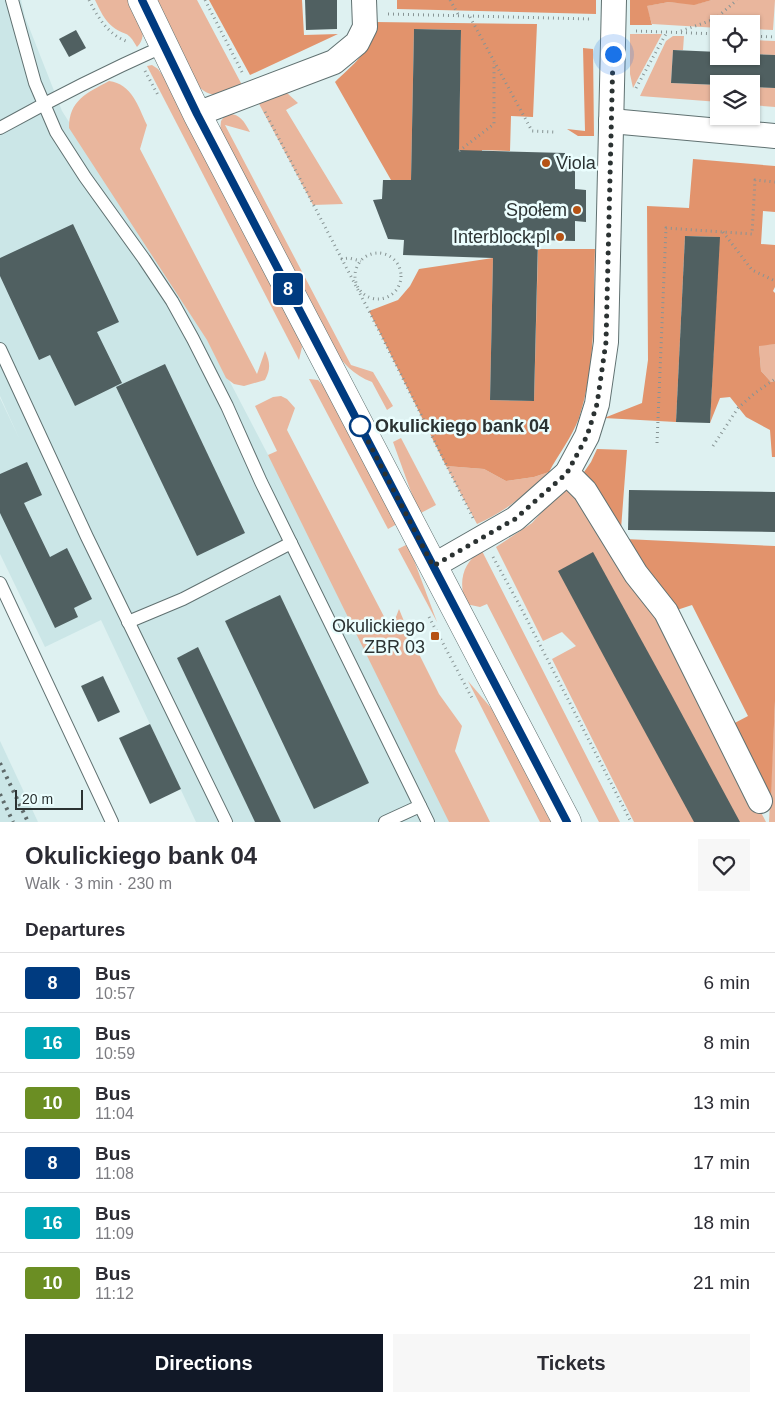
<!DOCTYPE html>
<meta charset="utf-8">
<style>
body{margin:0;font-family:Arial,sans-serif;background:#f7f7f7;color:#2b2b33;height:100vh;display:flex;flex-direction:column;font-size:19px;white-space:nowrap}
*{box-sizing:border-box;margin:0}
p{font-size:16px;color:#7c7c81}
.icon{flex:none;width:28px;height:28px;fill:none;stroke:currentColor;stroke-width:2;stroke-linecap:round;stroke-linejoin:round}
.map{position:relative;height:822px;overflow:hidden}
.drawer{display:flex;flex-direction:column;background:#fff;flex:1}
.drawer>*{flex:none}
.badge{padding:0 10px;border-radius:4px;font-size:18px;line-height:32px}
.buttons{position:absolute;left:710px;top:15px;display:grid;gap:10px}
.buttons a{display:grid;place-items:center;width:50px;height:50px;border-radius:0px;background:#fff;box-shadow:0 1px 4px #0004;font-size:25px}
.scale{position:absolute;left:15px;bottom:12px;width:68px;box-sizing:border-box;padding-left:5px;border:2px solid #2b3232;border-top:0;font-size:14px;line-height:18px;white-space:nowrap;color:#2b3232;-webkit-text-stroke:4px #ebfefe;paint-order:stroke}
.you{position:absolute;width:25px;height:25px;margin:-12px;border:4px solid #fff;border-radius:50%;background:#1a73e8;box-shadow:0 0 0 8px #1a73e833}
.map>.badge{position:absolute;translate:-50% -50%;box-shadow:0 0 0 2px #fff}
h2{padding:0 25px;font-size:19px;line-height:45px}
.round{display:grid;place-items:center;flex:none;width:52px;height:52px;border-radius:0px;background:#f7f7f7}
.summary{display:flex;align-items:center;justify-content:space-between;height:85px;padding:0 25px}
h1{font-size:24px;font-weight:800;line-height:38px}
.button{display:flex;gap:10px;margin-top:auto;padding:10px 25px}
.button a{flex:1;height:58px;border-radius:0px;background:#111827;color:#fff;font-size:20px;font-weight:800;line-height:58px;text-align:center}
.button a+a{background:#f7f7f7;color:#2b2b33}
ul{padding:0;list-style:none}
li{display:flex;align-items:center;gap:15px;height:60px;padding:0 25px;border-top:1px solid #e1e1e2}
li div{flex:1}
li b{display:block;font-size:19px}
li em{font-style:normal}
li .badge{min-width:55px;font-weight:700;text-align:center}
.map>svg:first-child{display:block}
.built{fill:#cbe6e7}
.green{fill:#e9b69d}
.forest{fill:#e2936c}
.building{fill:#506061}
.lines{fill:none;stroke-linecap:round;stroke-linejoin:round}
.lane-casing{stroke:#607171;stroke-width:14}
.street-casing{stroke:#607171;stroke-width:26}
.secondary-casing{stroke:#607171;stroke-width:29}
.path{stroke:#879494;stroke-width:3;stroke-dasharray:1 4;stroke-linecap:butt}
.lane{stroke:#fff;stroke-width:12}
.street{stroke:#fff;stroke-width:24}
.secondary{stroke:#fff;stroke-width:28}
.rail{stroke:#5f6a6a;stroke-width:4;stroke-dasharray:2.5 5;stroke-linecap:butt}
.line-casing{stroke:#fff;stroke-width:11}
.line{stroke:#003b80;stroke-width:8}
.walk{stroke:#2b3232;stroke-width:5;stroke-dasharray:0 9}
.poi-dot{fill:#b55315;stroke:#ebfefe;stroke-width:2}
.stop-dot{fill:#fff;stroke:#003b80;stroke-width:2.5}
.labels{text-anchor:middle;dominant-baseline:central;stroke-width:5;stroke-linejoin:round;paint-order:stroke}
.poi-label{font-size:18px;fill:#2b3232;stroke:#ebfefe;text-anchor:end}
.stop-label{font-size:18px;font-weight:bold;fill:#2b3232;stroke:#ebfefe;text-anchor:start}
</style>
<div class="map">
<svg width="775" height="822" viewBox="0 0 775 822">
<rect width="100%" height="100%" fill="#def1f1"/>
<g class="built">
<path d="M0,0h21l4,17 37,94 145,227 185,354 61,130h-257l-95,-202 -56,27 -45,-93v-156l19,40 -19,-42z"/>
<path d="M0,741l38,81h-38z"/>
</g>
<g class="green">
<path d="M95,0h34c7,14 22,34 8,47 -10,-18 -11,-10 -24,-20 -9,-7 -13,-17 -18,-27z"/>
<path d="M156,0h41l45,85c-23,9 -32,18 -49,-6z"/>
<path d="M712,0h63l-2,30 -22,-1v-5h-32v4l-67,-4 -6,-18 23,-4 27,2z"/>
<path d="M630,34h32l-29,54 -3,-14z"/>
<path d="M673,36h11l-1,14h-10l-2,33 48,2v17l-79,-6 26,-55z"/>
<path d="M751,40l24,1v14l-24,-1z"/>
<path d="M152,65l6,4 6,8 136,263 2,7 -3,13 -152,-294z"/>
<path d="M109,81c23,3 29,25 38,44l-7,24 117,225 8,-23c5,11 6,18 0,29l-21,6 -10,-2 -8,-6 -19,-38 -138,-212c0,-28 18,-35 40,-47z"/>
<path d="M751,87l24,1v19l-24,-2z"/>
<path d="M274,93h13l11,10 -12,7 57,94 -30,1 -56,-105z"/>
<path d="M226,114c14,-1 18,7 24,18l-25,-7 126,240 22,7 20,34 -6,4 -15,-28c-19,-7 -29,-19 -40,-35l-112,-216 1,-10z"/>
<path d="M775,344v37l-4,1 -10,-11 -2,-26z"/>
<path d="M309,379l9,1 8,9 71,135 -9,5z"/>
<path d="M281,396l6,3 8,9 -8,22 104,200 8,-21 11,27 29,58 23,32 -7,25 35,71h-41l-181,-367 9,-4 -22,-45 18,-9z"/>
<path d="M401,438l35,67 -17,9 -26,-72z"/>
<path d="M446,466l38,3 22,12 28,-4 15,-5c-25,23 -41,38 -72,52z"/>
<path d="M565,484l20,25 74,106 107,207h-132l-82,-163 24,-13 -14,-14 -19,9 -47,-94 36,-24 21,-23z"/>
<path d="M408,544l29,78 -39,-73z"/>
<path d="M482,551l138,271h-21l-112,-218 -7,3 -14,-3c-8,-21 -4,-42 16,-53z"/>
<path d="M468,681l30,35 54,106h-12z"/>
<path d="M775,701v121h-6z"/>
</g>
<g class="forest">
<path d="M209,0h93l2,35 34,-1 -88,41z"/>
<path d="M397,0h199v14l-199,-5z"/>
<path d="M630,0h82l-18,5 -25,-3 -22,4 5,19h-22z"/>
<path d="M375,22l162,2 -4,93 -22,-1 -1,35 -28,-1 -1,32 -23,-1 3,-151 -47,-1 -3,151h-20l-56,-98c16,-16 41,-34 40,-60z"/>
<path d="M583,48l10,1 1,87h-16l-11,-7 18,2z"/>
<path d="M693,159l82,7v46l-12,-1 -2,33 14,1v42l-2,4 2,2v51l-16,2 2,25 10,11 4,-1v76h-3l-2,-27 -24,-13 -16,-20 -10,1 -10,25 9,-186 -34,-1 -9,186 -72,-4 38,-15 6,-43 -1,-154 42,2z"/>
<path d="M538,249h57c-2,56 2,115 -16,169 -7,19 -21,37 -30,54l-15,5 -28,4 -22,-12 -38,-3 -77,-155 29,-11 12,-14 9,-17 74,-11 -3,142 44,1z"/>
<path d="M597,449l30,1 -6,79 -39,-54 9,-13z"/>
<path d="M625,539l150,7v155l-4,95 -42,-70 19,-10 -56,-111 -18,6z"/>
</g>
<g class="building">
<path d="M305,0h32v29l-31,1z"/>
<path d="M414,29l47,1 -2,120 106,3v10l10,1v25l11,1v32l-11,-1v20l-37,-1 -4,161 -44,-1 3,-142 -90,-3 1,-15 -16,-1 -15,-39 9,-1 1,-19h28z"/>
<path d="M76,30l10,18 -17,9 -10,-18z"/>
<path d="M673,50l46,2v4h32v-2l24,1v33l-24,-1v-3h-32v1l-48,-2z"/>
<path d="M73,224l46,98 -22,10 25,51 -47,23 -25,-51 -11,5 -39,-84v-18z"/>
<path d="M685,236l35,1 -10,186 -34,-1z"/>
<path d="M165,364l80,169 -48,23 -81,-169z"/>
<path d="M27,462l15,33 -18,8 26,54 17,-9 25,51 -18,9 4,9 -23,11 -55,-115v-39z"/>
<path d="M629,490l146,2v40l-147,-2z"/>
<path d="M593,552l78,142 69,128h-46l-79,-145 -57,-106z"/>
<path d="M280,595l89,188 -55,26 -89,-188z"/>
<path d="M198,647l83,175h-26l-78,-164z"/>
<path d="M103,676l17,36 -22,10 -17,-36z"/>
<path d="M150,724l31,65 -31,15 -31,-66z"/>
</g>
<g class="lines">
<g class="lane-casing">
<g id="lane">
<path d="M12,0l23,83 21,49 29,45 59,82 28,42 21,38 34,67 34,76 167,340"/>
<path d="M0,128c54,-30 108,-57 164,-82"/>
<path d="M0,349l87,188 139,285"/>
<path d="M0,583l112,239"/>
<path d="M128,622l55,-23 108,-56"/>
<path d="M385,822l35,-16"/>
</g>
</g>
<g class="street-casing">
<g id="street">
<path d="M197,114l137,-52 23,-19 8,-16 -1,-27"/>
<path d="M611,121l164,15"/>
<path d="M567,473l18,18 51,83 30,38 94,189"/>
<path d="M433,566l82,-47 52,-46 20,-37 10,-32 9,-62 8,-342"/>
</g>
</g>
<g class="secondary-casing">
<path id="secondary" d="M142,0l55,114 370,708"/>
</g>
<g class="path">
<path d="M89,0c9,18 20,36 40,42"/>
<path d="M205,0l38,74"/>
<path d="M450,0l9,16"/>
<path d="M388,14l204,5"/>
<path d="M470,17l62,114 23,1"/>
<path d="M636,31l83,3"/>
<path d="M681,31l34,-12 22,-19"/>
<path d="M751,36l24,1"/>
<path d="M145,71l14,26"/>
<path d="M636,88l31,-56"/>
<path d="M265,112l104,199 104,207"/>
<path d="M459,151l35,-27v-61"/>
<path d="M723,232l29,38 23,11"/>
<circle cx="378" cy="276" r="23"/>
<path d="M341,259l8,-1 12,3"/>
<path d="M657,443l9,-215 86,6 3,-54 20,2"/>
<path d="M713,446l25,-38 17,-15 20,-14"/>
<path d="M493,557l27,49 111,216"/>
<path d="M429,617l44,83"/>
</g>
<use href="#lane" class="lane"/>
<use href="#street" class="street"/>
<use href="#secondary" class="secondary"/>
<g class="rail">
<path d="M0,763l28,59"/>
<path d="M0,794l13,28"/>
</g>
</g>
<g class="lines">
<g class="line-casing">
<path id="line" d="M142,0l55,114 370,708"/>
</g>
<use href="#line" class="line"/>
<path class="walk" d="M360,426l-4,-8 77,148 82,-47 52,-46 20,-37 10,-32 9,-62 7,-288"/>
</g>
<g class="poi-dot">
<circle cx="546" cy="163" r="5"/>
<circle cx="577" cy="210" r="5"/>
<circle cx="560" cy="237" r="5"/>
<rect x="430" y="631" width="10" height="10" rx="2.5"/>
</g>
<circle class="stop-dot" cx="360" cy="426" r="10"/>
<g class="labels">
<g class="poi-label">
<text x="556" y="163" text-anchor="start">Viola</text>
<text x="567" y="210">Społem</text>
<text x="550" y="237">Interblock.pl</text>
<text x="425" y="626">Okulickiego<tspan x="425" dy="21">ZBR 03</tspan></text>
</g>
<g class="stop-label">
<text x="375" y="426">Okulickiego bank 04</text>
</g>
</g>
</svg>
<div class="buttons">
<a><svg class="icon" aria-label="locate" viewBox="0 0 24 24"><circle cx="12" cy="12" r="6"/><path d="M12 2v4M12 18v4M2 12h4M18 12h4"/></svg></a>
<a><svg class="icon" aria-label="layers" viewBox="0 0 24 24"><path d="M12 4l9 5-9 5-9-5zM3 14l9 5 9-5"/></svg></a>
</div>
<div class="scale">20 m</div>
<div class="you" style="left:613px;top:54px"></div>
<b class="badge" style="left:288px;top:289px;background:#003b80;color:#fff">8</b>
</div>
<section class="drawer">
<div class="summary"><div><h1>Okulickiego bank 04</h1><p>Walk · 3 min · 230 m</p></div><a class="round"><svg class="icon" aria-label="heart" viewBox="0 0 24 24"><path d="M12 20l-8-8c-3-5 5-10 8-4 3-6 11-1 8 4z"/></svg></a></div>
<h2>Departures</h2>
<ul>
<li><span class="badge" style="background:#003b80;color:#fff">8</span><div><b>Bus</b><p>10:57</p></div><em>6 min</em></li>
<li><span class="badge" style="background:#00a3b4;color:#fff">16</span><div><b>Bus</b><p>10:59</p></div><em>8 min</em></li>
<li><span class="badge" style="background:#6b8e23;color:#fff">10</span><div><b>Bus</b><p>11:04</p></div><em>13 min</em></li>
<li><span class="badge" style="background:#003b80;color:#fff">8</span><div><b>Bus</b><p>11:08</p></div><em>17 min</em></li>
<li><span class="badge" style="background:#00a3b4;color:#fff">16</span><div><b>Bus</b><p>11:09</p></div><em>18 min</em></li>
<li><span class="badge" style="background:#6b8e23;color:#fff">10</span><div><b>Bus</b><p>11:12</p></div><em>21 min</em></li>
</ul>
<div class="button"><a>Directions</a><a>Tickets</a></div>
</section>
